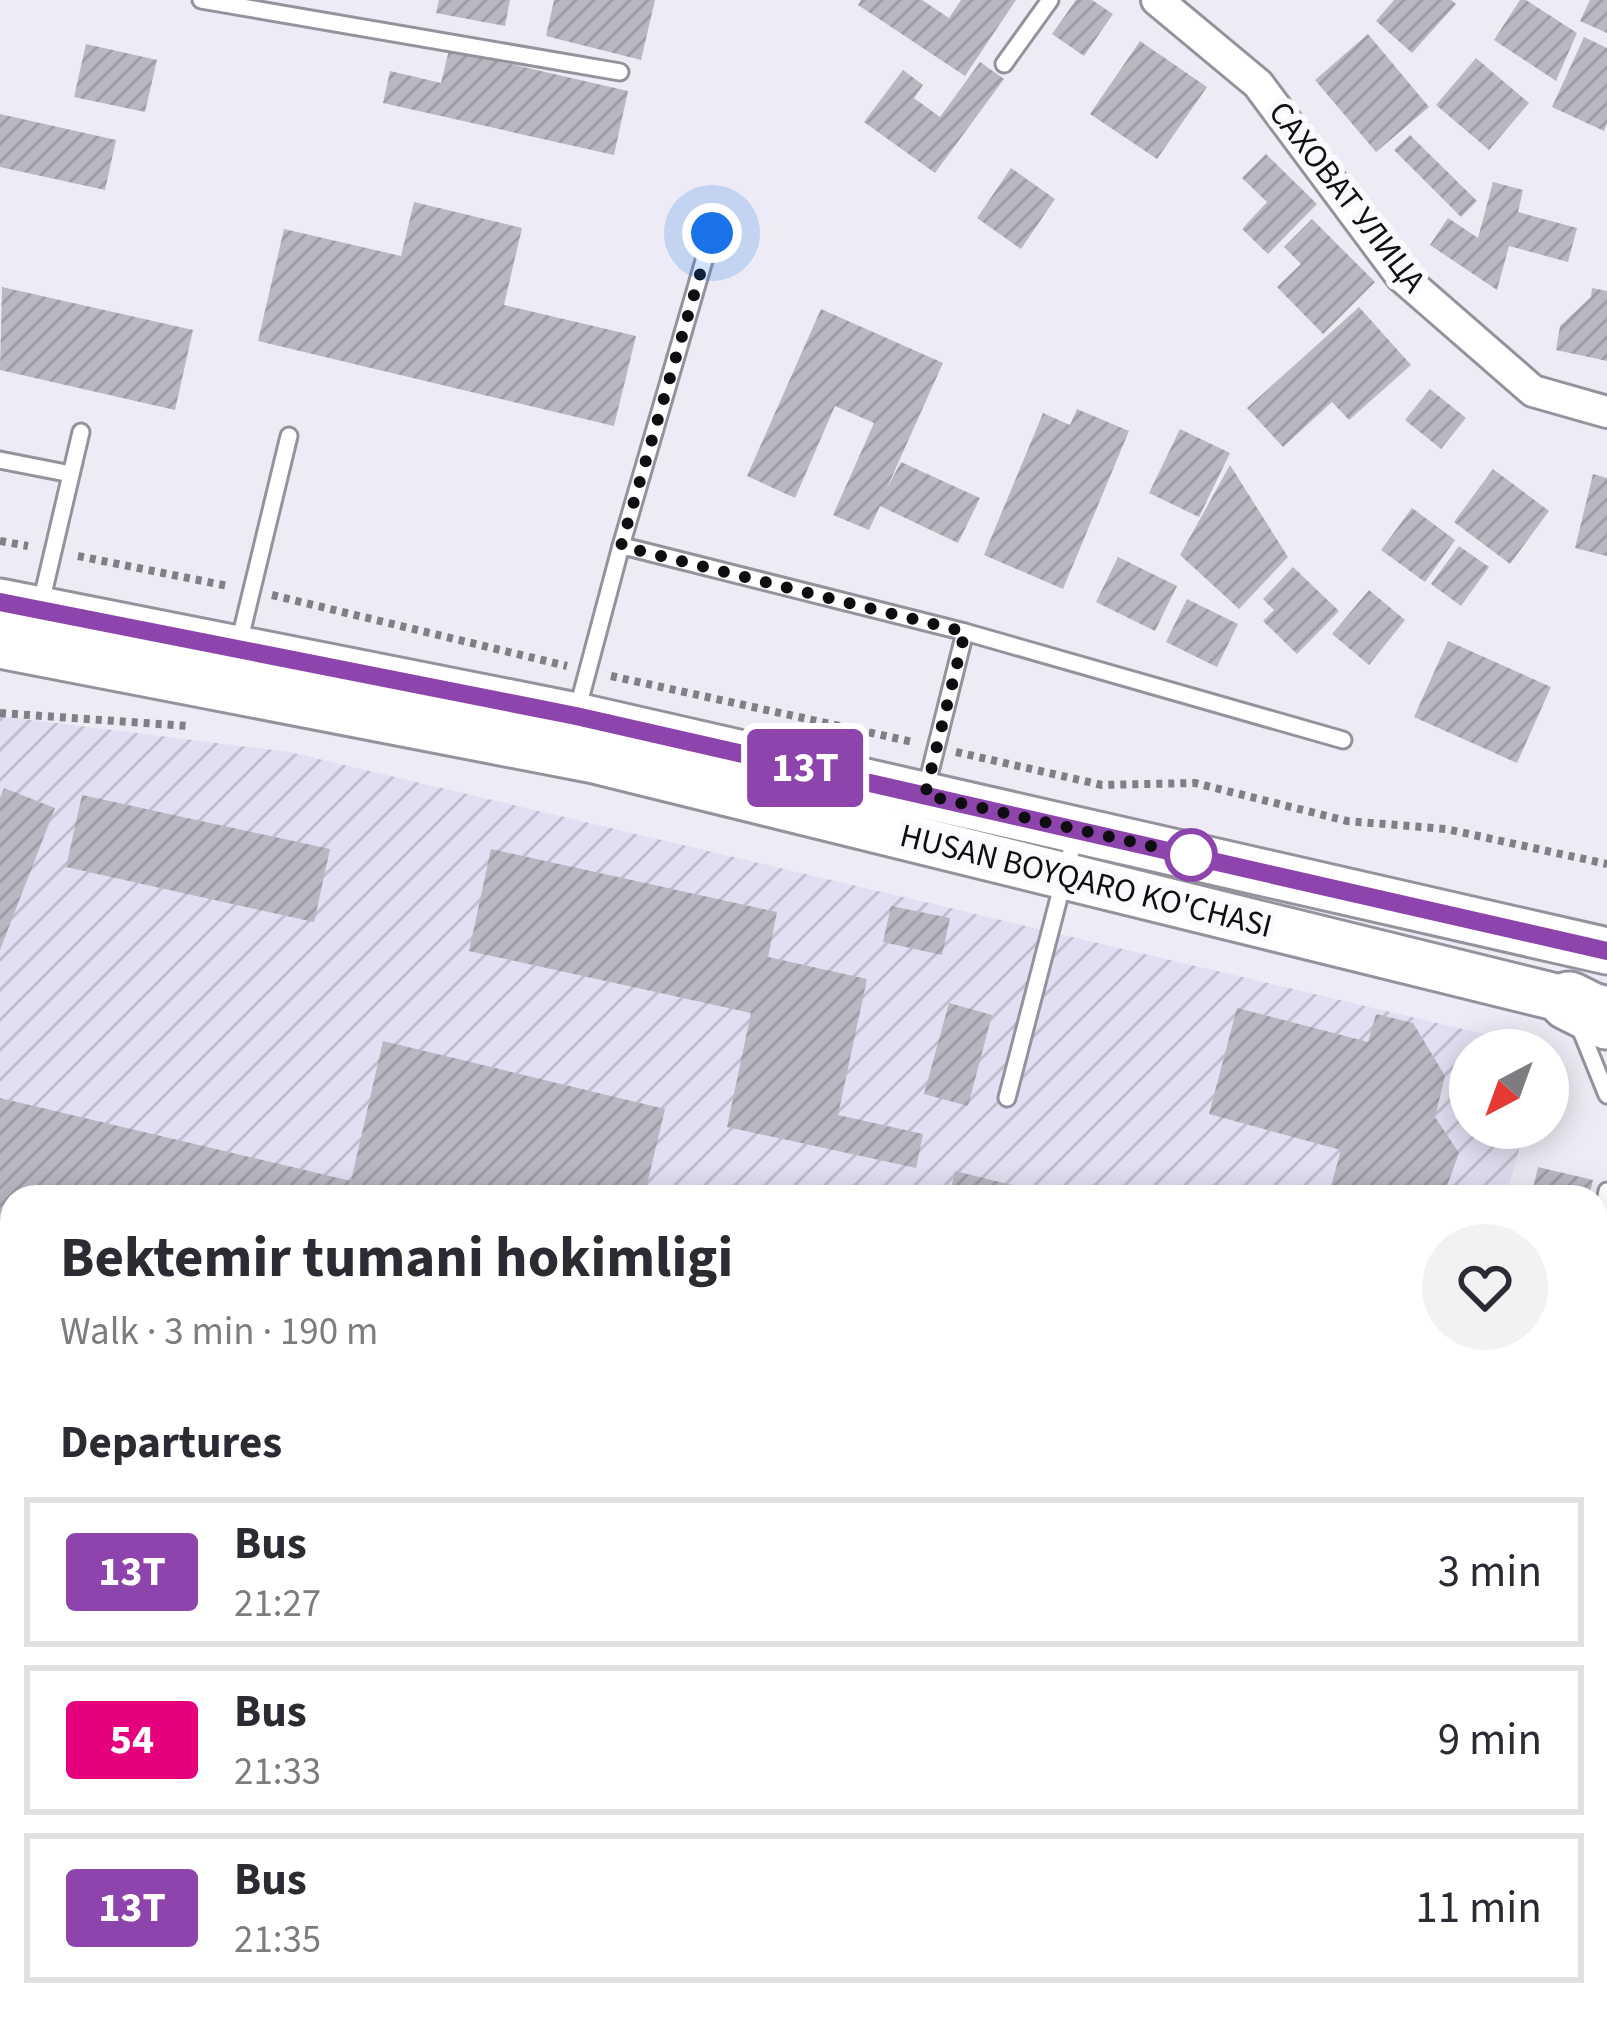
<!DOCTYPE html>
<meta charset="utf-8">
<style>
body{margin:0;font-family:"Source Sans 3",sans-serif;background:#f2f2f3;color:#2b2b33;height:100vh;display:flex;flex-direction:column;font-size:45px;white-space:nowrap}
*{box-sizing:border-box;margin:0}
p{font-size:39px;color:#7c7c81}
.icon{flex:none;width:66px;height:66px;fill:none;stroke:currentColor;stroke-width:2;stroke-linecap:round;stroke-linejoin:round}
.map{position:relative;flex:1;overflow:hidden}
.drawer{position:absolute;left:0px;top:1185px;width:1608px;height:840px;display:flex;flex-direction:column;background:#fff;border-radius:36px 36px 0 0;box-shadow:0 6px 30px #0003}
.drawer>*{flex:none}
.badge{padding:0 24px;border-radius:9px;font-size:42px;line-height:78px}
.needle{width:78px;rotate:221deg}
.buttons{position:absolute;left:1449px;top:1029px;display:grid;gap:24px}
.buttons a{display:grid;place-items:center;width:120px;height:120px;border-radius:50%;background:#fff;box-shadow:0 6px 30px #0003;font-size:60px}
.you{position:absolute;width:60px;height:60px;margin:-30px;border:9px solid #fff;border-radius:50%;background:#1a73e8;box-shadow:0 0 0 18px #1a73e833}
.map>.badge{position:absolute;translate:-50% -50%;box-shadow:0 0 0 6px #fff}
h2{padding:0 60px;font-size:45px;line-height:108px}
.round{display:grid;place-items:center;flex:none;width:126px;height:126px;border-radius:63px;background:#f2f2f3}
.overview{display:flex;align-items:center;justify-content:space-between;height:204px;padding:0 60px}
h1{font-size:57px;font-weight:700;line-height:90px}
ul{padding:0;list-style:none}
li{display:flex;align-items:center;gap:36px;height:150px;margin:0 24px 18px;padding:0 36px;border:6px solid #e1e1e2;border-radius:0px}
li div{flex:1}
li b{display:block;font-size:45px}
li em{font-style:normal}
li .badge{min-width:132px;font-weight:700;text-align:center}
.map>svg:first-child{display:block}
.industrial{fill:url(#industrial-furrows)}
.water{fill:url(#water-waves)}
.building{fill:url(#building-hatch)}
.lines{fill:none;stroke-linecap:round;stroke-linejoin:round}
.lane-casing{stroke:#95929d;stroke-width:21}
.street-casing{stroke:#95929d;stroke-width:36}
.secondary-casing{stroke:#95929d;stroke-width:51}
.highway-casing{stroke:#95929d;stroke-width:63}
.path{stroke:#807e86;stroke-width:8;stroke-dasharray:6 6;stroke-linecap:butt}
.lane{stroke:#fff;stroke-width:15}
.street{stroke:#fff;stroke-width:30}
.secondary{stroke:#fff;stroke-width:45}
.highway{stroke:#fff;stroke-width:57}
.line-casing{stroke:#fff;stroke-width:27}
.line{stroke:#8e44ad;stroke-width:18}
.walk{stroke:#0e0d11;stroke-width:12;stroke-dasharray:0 21.6}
.stop-dot{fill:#fff;stroke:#8e44ad;stroke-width:6}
.labels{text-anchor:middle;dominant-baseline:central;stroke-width:12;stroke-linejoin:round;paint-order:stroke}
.street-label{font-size:33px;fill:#0e0d11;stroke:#faf9fe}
</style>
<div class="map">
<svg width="1607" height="2025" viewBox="0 0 1607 2025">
<defs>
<pattern id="industrial-furrows" width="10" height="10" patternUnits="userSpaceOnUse" patternTransform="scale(3)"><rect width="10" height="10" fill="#e3def1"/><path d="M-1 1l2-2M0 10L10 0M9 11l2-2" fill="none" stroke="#c2bdce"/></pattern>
<pattern id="water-waves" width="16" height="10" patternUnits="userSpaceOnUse" patternTransform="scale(3)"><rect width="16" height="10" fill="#b4a6db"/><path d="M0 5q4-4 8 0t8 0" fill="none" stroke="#9a8ebb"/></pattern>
<pattern id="building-hatch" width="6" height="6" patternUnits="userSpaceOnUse" patternTransform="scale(3)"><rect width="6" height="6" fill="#bab7c2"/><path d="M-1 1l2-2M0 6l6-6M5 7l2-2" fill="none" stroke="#9f9ca6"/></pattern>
</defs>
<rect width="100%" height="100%" fill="#eeebf6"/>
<g class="industrial">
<path d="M0,716l289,36 1258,297 -77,1v78h55l-19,69h-1494v395l-12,-2z"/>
<path d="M1596,1403l11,4v618h-132l-30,-12h151z"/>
</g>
<path class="water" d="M0,1651l12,5v357h786l53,12h-851z"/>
<g class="building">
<path d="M439,0h71l-5,26 -69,-13z"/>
<path d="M554,0h101l-14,60 -95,-24z"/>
<path d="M861,0h61l27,18 12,-18h55l-51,76 -107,-71z"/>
<path d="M1076,0h16l21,14 -29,42 -32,-22z"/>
<path d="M1394,0h57l5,4 -44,49 -36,-32z"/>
<path d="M1520,0h6l51,33 -21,48 -62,-41z"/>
<path d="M1590,0h17v33l-27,-12z"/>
<path d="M1368,34l61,73 -53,45 -61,-72z"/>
<path d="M1584,37l23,11v75l-3,8 -52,-24z"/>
<path d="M1140,41l67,46 -50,72 -67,-45z"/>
<path d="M86,44l71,16 -12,52 -71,-15z"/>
<path d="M449,50l179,41 -14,64 -231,-52 7,-32 51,12z"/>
<path d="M1476,58l53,45 -40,47 -53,-45z"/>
<path d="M980,62l24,17 -69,94 -71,-51 39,-52 20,15 -9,13 26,19z"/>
<path d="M0,114l116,26 -11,50 -105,-23z"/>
<path d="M1410,135l67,66 -16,16 -67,-67z"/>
<path d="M1266,154l51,50 -49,50 -26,-25 25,-27 -25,-24z"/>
<path d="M1011,168l44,31 -34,50 -44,-31z"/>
<path d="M1493,182l30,8 -5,22 59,16 -9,34 -59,-16 -12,44 -67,-45 18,-27 30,20z"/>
<path d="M414,202l108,26 -18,77 132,31 -22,90 -356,-85 26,-112 117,27z"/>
<path d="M1312,219l63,63 -52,52 -46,-47 24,-23 -17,-17z"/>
<path d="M2,287l191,43 -18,80 -175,-40z"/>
<path d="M1592,288l15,3v70l-51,-11 4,-24 31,-29z"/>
<path d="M1359,307l52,58 -62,55 -17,-18 -49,45 -36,-39z"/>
<path d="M821,309l122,54 -57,127 15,-28 79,36 -22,45 -78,-37 -11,24 -36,-15 41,-92 -39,-17 -40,92 -48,-22z"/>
<path d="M1430,389l36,29 -25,31 -36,-29z"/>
<path d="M1077,409l52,22 -66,158 -79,-34 59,-142 27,12z"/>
<path d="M1180,429l50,24 -31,64 -50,-24z"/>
<path d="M1230,465l58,92 -49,52 -59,-54z"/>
<path d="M1493,469l56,42 -39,53 -56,-42z"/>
<path d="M1593,474l14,4v78l-32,-8z"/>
<path d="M1412,508l43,32 -30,42 -44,-32z"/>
<path d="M1459,546l30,21 -28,39 -30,-22z"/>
<path d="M1118,557l59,29 -22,45 -59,-29z"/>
<path d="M1293,567l46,44 -42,43 -34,-33 11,-11 -11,-11z"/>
<path d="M1369,590l36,30 -36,45 -37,-31z"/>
<path d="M1187,599l51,25 -21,43 -51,-25z"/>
<path d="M1448,641l103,46 -34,76 -103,-46z"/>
<path d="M4,788l51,20 -55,142v-152z"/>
<path d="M82,795l248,54 -16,73 -248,-55z"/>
<path d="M491,849l286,63 -9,45 99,22 -29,136 85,19 -7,34 -189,-41 24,-114 -282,-62z"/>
<path d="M891,906l59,12 -8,37 -59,-13z"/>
<path d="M949,1003l43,12 -24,91 -44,-12z"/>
<path d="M1237,1008l131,34 8,-28 37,9 32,53 -10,41 24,36 -16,44h-115l13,-47 -132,-36z"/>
<path d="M383,1041l282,68 -21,88h-632v152l-12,-2v-249l351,83z"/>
<path d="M1538,1167l55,13 -4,17h-58z"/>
<path d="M955,1171l97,24v2h-103z"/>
<path d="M1605,1557l2,463 -1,5h-64l-41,-12h95v-419z"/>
</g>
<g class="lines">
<g class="lane-casing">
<g id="lane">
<path d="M201,0l419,72"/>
<path d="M1004,64l46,-64"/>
<path d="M0,460l71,14"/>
<path d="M621,546l91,-313"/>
<path d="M40,607l41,-175"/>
<path d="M965,632l378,108"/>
<path d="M239,643l50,-207"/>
<path d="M577,711l44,-165 14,3 330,83 -40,160"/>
<path d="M1579,1026l28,69"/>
<path d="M1007,1098l69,-266"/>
<path d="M1596,1250l11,-59"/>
<path d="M1596,1365l11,3"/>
<path d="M1134,2013l43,12"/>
<path d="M1373,2013l32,12"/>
</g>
</g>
<g class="street-casing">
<g id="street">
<path d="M1157,0l101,84 143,192 132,115 74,21"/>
<path d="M0,1608l12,2"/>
</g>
</g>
<g class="secondary-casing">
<g id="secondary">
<path d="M0,602l576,114 1031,235"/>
<path d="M0,645l594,115 1006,248"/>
</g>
</g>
<g class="highway-casing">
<path id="highway" d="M1569,1001l38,19"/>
</g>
<g class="path">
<path d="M0,541l28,5"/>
<path d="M78,556l150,30"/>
<path d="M272,595l295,71"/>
<path d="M611,676l302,66"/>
<path d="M0,713l188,13"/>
<path d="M956,752l146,33 93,-2 152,38 99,8 161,35"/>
</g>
<use href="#lane" class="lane"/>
<use href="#street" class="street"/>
<use href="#secondary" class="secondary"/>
<use href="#highway" class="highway"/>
</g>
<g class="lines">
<g class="line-casing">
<path id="line" d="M0,602l576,114 1031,235"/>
</g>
<use href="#line" class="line"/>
<path class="walk" d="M712,233l-91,313 344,86 -40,163 266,60"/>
</g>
<circle class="stop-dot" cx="1191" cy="855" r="24"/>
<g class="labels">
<g class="street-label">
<text transform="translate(1347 197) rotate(52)">САХОВАТ УЛИЦА</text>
<text transform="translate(1086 881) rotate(14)">HUSAN BOYQARO KO'CHASI</text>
</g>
</g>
</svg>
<div class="buttons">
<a><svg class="needle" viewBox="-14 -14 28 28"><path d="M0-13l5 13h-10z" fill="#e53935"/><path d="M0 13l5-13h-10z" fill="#7c7c81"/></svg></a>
</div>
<div class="you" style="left:712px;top:233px"></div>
<b class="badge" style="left:805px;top:768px;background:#8e44ad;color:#fff">13Т</b>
<section class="drawer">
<div class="overview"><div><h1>Bektemir tumani hokimligi</h1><p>Walk · 3 min · 190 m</p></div><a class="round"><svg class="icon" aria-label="heart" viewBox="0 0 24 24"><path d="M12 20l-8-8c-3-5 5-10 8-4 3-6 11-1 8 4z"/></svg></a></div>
<h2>Departures</h2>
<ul>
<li><span class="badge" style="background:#8e44ad;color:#fff">13Т</span><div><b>Bus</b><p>21:27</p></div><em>3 min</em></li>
<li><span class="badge" style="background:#e6007e;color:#fff">54</span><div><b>Bus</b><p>21:33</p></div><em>9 min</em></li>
<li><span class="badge" style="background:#8e44ad;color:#fff">13Т</span><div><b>Bus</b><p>21:35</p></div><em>11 min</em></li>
</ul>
</section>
</div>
